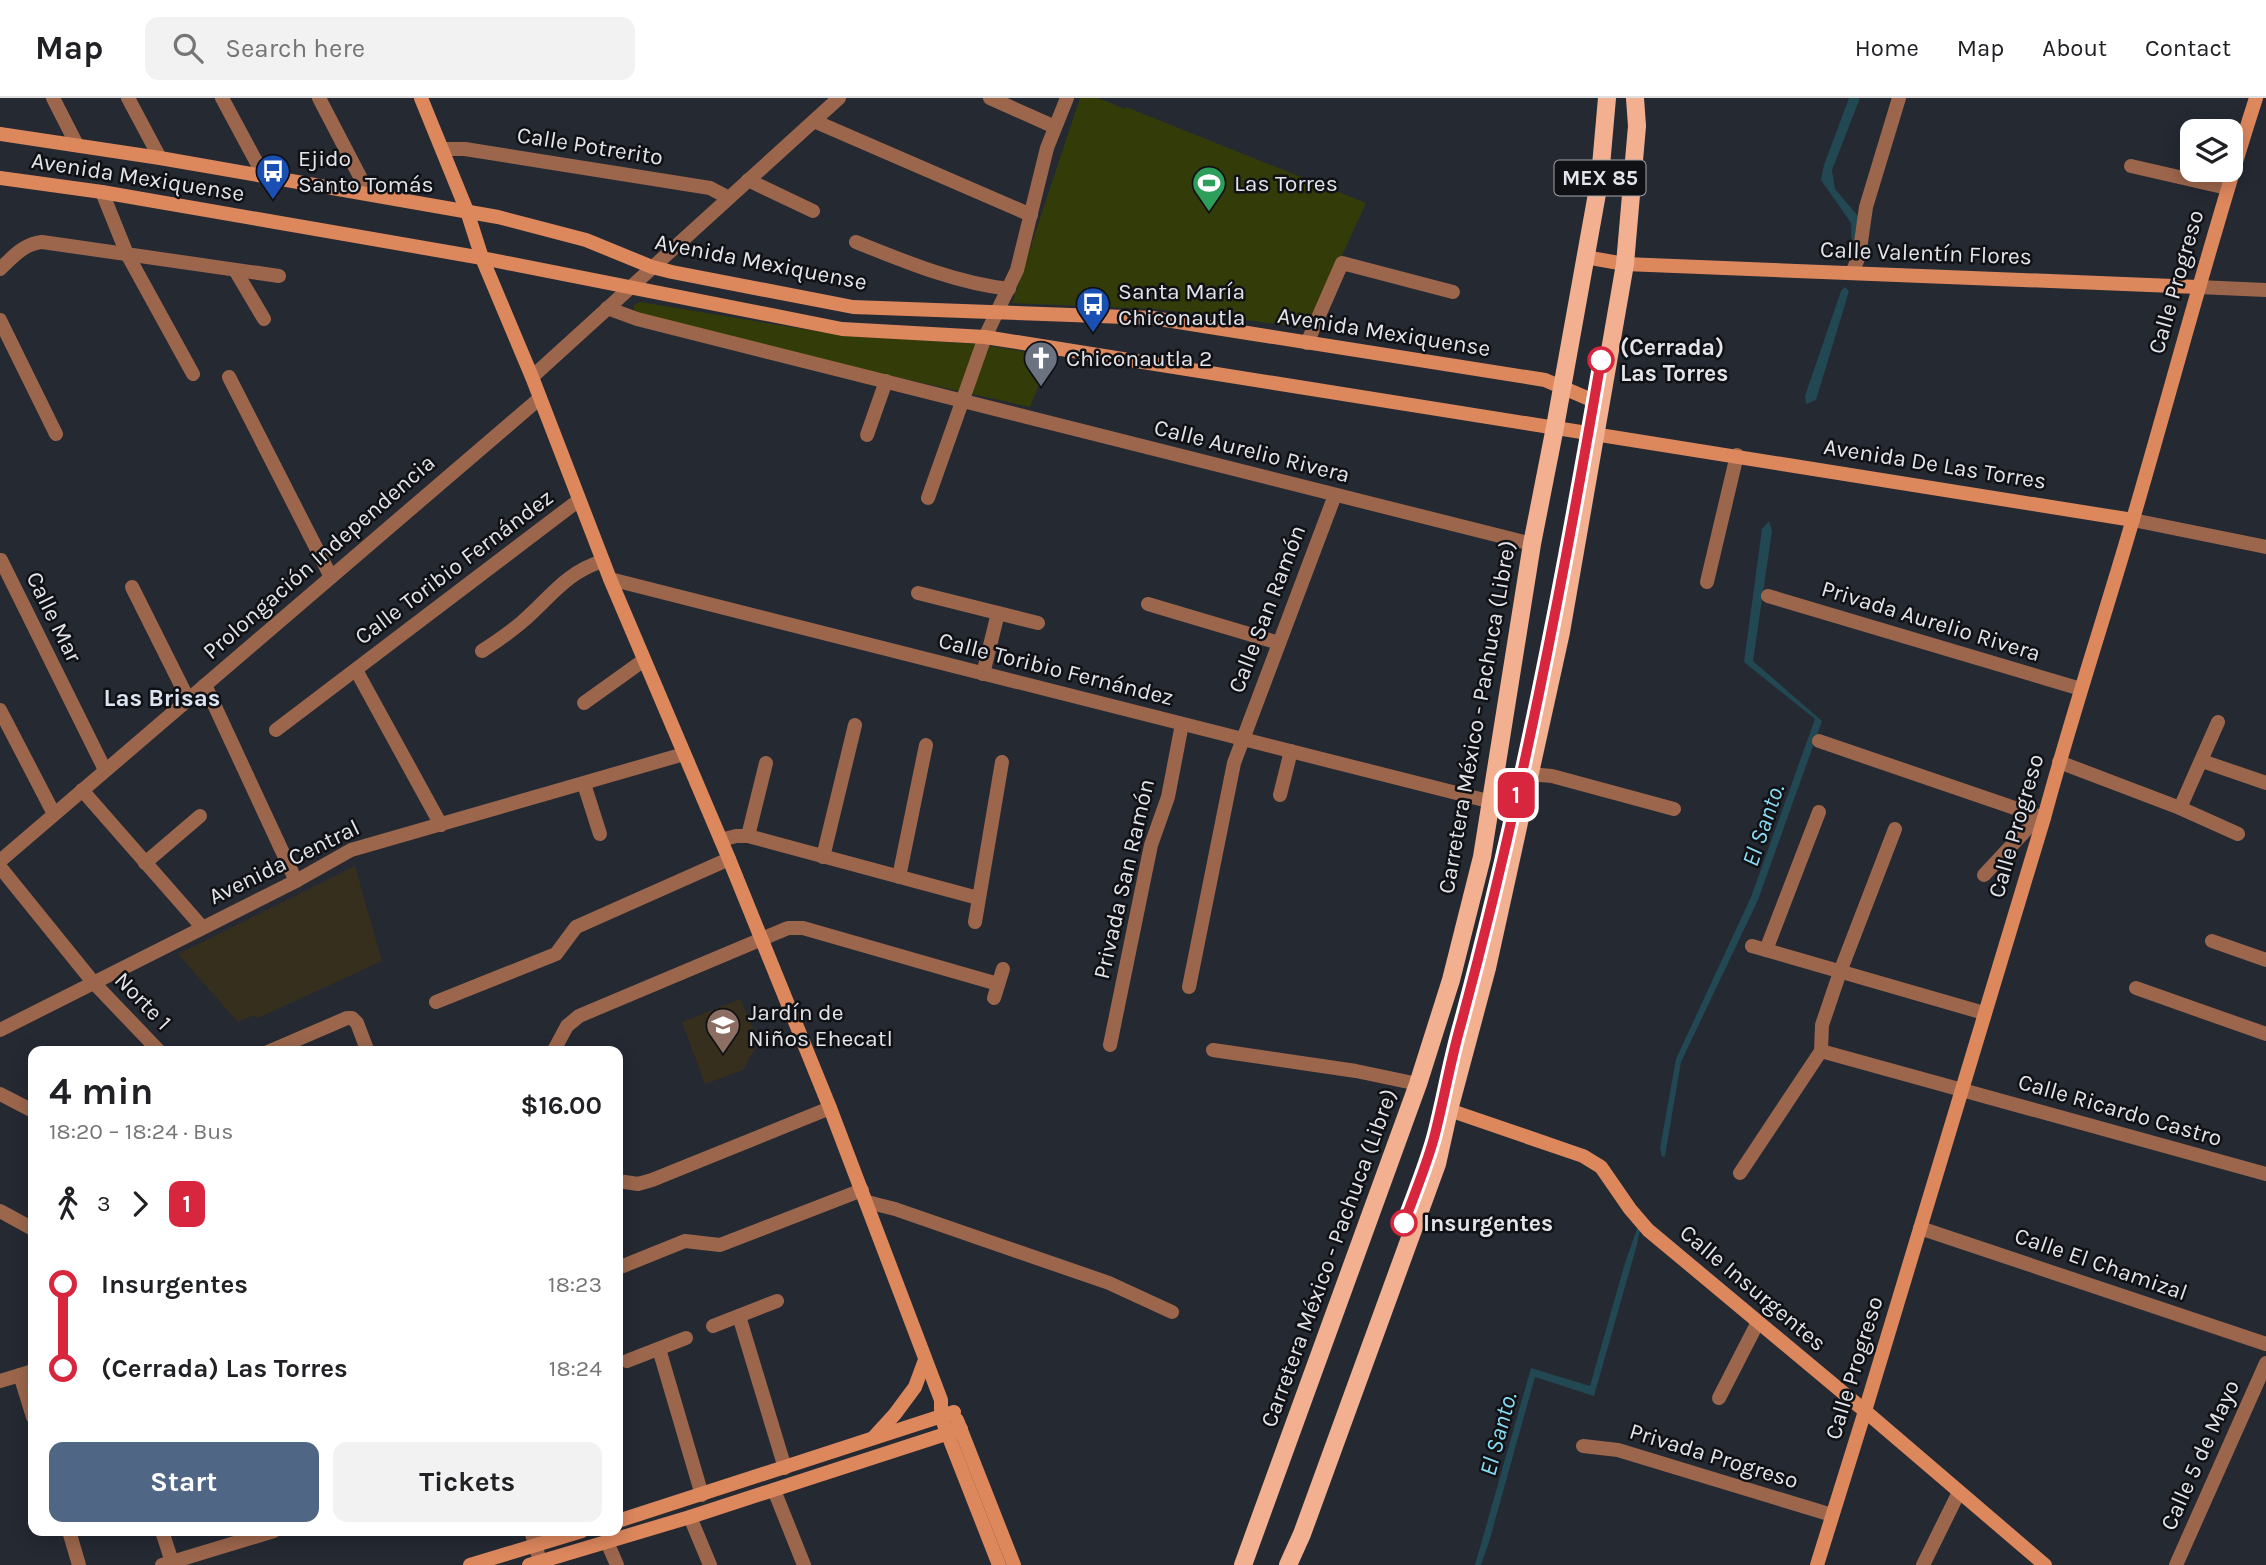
<!DOCTYPE html>
<meta charset="utf-8">
<style>
body{margin:0;font-family:Karla,sans-serif;background:#f2f2f2;color:#202124;height:100vh;display:flex;flex-direction:column;font-size:26px;white-space:nowrap}
*{box-sizing:border-box;margin:0}
p{font-size:23px;color:#757577}
.icon{flex:none;width:38px;height:38px;fill:none;stroke:currentColor;stroke-width:2;stroke-linecap:round;stroke-linejoin:round}
.map{position:relative;flex:1;overflow:hidden}
.sheet{position:absolute;left:28px;top:948px;width:595px;height:490px;display:flex;flex-direction:column;background:#fff;border-radius:14px;box-shadow:0 4px 18px #0003}
.sheet>*{flex:none}
.badge{padding:0 14px;border-radius:10px;font-size:24px;line-height:46px}
.controls{position:absolute;left:2180px;top:21px;display:grid;gap:14px}
.controls a{display:grid;place-items:center;width:63px;height:63px;border-radius:14px;background:#fff;box-shadow:0 4px 18px #0003;font-size:35px}
.map>.badge{position:absolute;translate:-50% -50%;box-shadow:0 0 0 4px #fff}
.legs{display:flex;align-items:center;gap:10px;height:77px;padding:0 21px;font-size:23px}
.legs p{margin-inline-start:auto}
.headline{display:flex;align-items:center;justify-content:space-between;height:119px;padding:0 21px}
h1{font-size:38px;font-weight:700;line-height:52px}
.action{display:flex;gap:14px;margin-top:auto;padding:14px 21px}
.action a{flex:1;height:80px;border-radius:14px;background:#506685;color:#fff;font-size:28px;font-weight:700;line-height:80px;text-align:center}
.action a+a{background:#f2f2f2;color:#202124}
ul{padding:0 21px;list-style:none}
li{display:flex;align-items:center;gap:24px;height:84px;font-size:26px}
li i{display:grid;place-items:center;width:10px;height:100%;margin:0 9px;background:currentColor}
li i::after{content:'';width:18px;height:18px;margin:-9px;border:5px solid;border-radius:50%;background:#fff}
li p{margin-inline-start:auto}
li:first-child i{background:linear-gradient(#0000 50%,currentColor 0)}
li:last-child i{background:linear-gradient(currentColor 50%,#0000 0)}
header{display:flex;align-items:center;gap:42px;box-sizing:border-box;height:98px;padding:0 35px;background:#fff;border-bottom:2px solid #e0e0e0}
header strong{font-size:33px}
nav{display:flex;gap:38px;margin-inline-start:auto;font-size:24px}
.search{width:490px;height:63px;background:#f2f2f2;display:flex;align-items:center;gap:18px;box-sizing:border-box;padding:0 24px;border-radius:14px;color:#757577;font-size:26px}
.map>svg:first-child{display:block}
.education{fill:#372f1e}
.green{fill:#333c09}
.water{fill:#224853}
.lines{fill:none;stroke-linecap:round;stroke-linejoin:round}
.street{stroke:#9c664c;stroke-width:14}
.secondary{stroke:#dd875d;stroke-width:14}
.primary{stroke:#f3b090;stroke-width:18}
.line-1-casing{stroke:#fff;stroke-width:16}
.line-1{stroke:#d7263d;stroke-width:10}
.stop-1-dot{fill:#fff;stroke:#d7263d;stroke-width:3.5}
.labels{text-anchor:middle;dominant-baseline:central;stroke-width:5;stroke-linejoin:round;paint-order:stroke}
.shield{fill:#101115;stroke:#a4a5ab;stroke-width:2}
.shield-label{font-size:21px;font-weight:bold;fill:#e3e5eb}
.street-label{font-size:23px;fill:#e3e5eb;stroke:#101115}
.poi-label{font-size:23px;fill:#e3e5eb;stroke:#101115;text-anchor:start}
.stop-label{font-size:23px;font-weight:bold;fill:#e3e5eb;stroke:#101115;text-anchor:start}
.neighbourhood-label{font-size:24px;font-weight:bold;fill:#dce5f2;stroke:#101115}
.water-label{font-size:24px;font-style:italic;fill:#88dbf4;stroke:#101115}
</style>
<header>
<strong>Map</strong>
<div class="search"><svg class="icon" aria-label="search" viewBox="0 0 24 24"><circle cx="10" cy="10" r="6"/><path d="M15 15l6 6"/></svg>Search here</div>
<nav><a>Home</a><a>Map</a><a>About</a><a>Contact</a></nav>
</header>
<div class="map">
<svg width="2266" height="1467" viewBox="0 0 2266 1467">
<rect width="100%" height="100%" fill="#252932"/>
<g class="education">
<path d="M355,768l27,95 -124,57 -4,-3 -16,7 -60,-68z"/>
<path d="M740,901l19,42 -16,29 -38,14 -23,-62z"/>
</g>
<g class="green">
<path d="M1080,0h18l27,11 1,-2 240,96 -57,125 -153,-19 -144,-6z"/>
<path d="M640,204l199,33 139,9 73,12 -21,51 -269,-60 -127,-35v-7z"/>
</g>
<g class="water">
<path d="M1849,0h11l-28,72 3,19 23,27 -6,38 -1,-31 -30,-43 3,-15z"/>
<path d="M1845,189l4,4 -33,109 -10,4 -1,-8 36,-105z"/>
<path d="M1769,423l3,10 -19,130 69,60 -64,179 -77,162 -16,94 -3,1 -2,-9 16,-89 75,-162 64,-178 -71,-57 18,-133z"/>
<path d="M1638,1128l2,5 -4,17 -42,148 -59,-19 -46,165 -8,23h-6l56,-197 59,18 35,-123z"/>
</g>
<g class="lines">
<g class="street">
<path d="M53,0l24,47"/>
<path d="M128,0l32,60"/>
<path d="M222,0l42,78"/>
<path d="M319,0l50,96"/>
<path d="M990,0l65,29"/>
<path d="M814,23l217,94"/>
<path d="M442,51h23l245,39 19,10"/>
<path d="M2131,68l96,22"/>
<path d="M748,82l65,31"/>
<path d="M102,94l25,62 66,120"/>
<path d="M856,144c50,20 100,41 153,47"/>
<path d="M0,171c13,-12 23,-25 42,-27l237,34"/>
<path d="M235,172l29,49"/>
<path d="M1852,175l7,-17 7,-49 33,-109"/>
<path d="M2198,189l68,3"/>
<path d="M607,210l30,11 895,225"/>
<path d="M0,222l56,114"/>
<path d="M1307,245l35,-80 111,29"/>
<path d="M229,279l102,200"/>
<path d="M532,279l307,-279"/>
<path d="M867,337l19,-54"/>
<path d="M928,400l57,-161 32,-67 30,-122 20,-50"/>
<path d="M2133,422l133,27"/>
<path d="M1,462l104,210"/>
<path d="M610,481l882,223"/>
<path d="M1707,484l30,-127"/>
<path d="M132,489l56,112"/>
<path d="M918,495l120,30"/>
<path d="M1768,498l313,93"/>
<path d="M1148,506l131,39"/>
<path d="M482,553c14,-9 27,-18 40,-29 28,-24 44,-50 81,-61"/>
<path d="M356,572l85,155"/>
<path d="M983,576l15,-61"/>
<path d="M205,587l91,196"/>
<path d="M584,605l60,-43"/>
<path d="M0,612l54,104"/>
<path d="M276,632l303,-230"/>
<path d="M1819,643l225,77"/>
<path d="M2202,663l64,22"/>
<path d="M2059,664l121,46 58,26"/>
<path d="M1529,676l23,2 122,33"/>
<path d="M584,686l16,50"/>
<path d="M82,692l120,137"/>
<path d="M1280,697l11,-44"/>
<path d="M2180,710l38,-86"/>
<path d="M748,738l18,-73"/>
<path d="M721,742l15,-4h12l230,62"/>
<path d="M823,759l32,-132"/>
<path d="M0,763l540,-463"/>
<path d="M145,765l55,-47"/>
<path d="M0,769l93,115 67,70"/>
<path d="M1984,777l55,-59"/>
<path d="M899,779l27,-132"/>
<path d="M975,824l27,-160"/>
<path d="M2212,843l54,19"/>
<path d="M1752,848l232,67"/>
<path d="M1766,852l53,-138"/>
<path d="M1189,889l45,-224 101,-268"/>
<path d="M2136,890l130,46"/>
<path d="M994,900l9,-29"/>
<path d="M436,904l120,-48 20,-27 153,-68"/>
<path d="M0,932l296,-149 55,-31 333,-96"/>
<path d="M1110,947l41,-200 17,-48 14,-73"/>
<path d="M1213,952l143,21 62,13"/>
<path d="M1821,953l445,123"/>
<path d="M268,954l79,-34h5l5,5 11,29"/>
<path d="M553,954l14,-26 12,-10 209,-88h15l195,56"/>
<path d="M0,996l33,17"/>
<path d="M1740,1075l81,-122 1,-26 18,-53 55,-143"/>
<path d="M618,1083l20,3 14,-4 178,-72"/>
<path d="M867,1104l28,7 214,74 63,29"/>
<path d="M0,1113l33,18"/>
<path d="M1920,1130l346,116"/>
<path d="M618,1170l67,-27 35,4 142,-55"/>
<path d="M739,1218l46,152"/>
<path d="M713,1228l64,-25"/>
<path d="M659,1251l43,146"/>
<path d="M627,1263l59,-23"/>
<path d="M20,1277l13,42"/>
<path d="M0,1283l33,-10"/>
<path d="M1719,1300l39,-76"/>
<path d="M1583,1348l35,4 214,65"/>
<path d="M774,1392l30,75"/>
<path d="M690,1419l20,48"/>
<path d="M69,1433l10,34"/>
<path d="M162,1433l10,31"/>
<path d="M531,1433l9,30"/>
<path d="M607,1444l10,23"/>
<path d="M162,1467l112,-34"/>
<path d="M1923,1467l36,-73"/>
<path d="M2176,1467l90,-202"/>
</g>
<g class="secondary">
<path d="M421,0l46,113 15,47 50,119 78,202 119,280 101,249 111,292v17l58,148"/>
<path d="M0,36l160,24 338,59 88,23 66,27 20,5 181,35 300,11 392,62 56,24"/>
<path d="M0,80l102,14 380,66 360,71 143,8 1148,183"/>
<path d="M1585,159l40,7 573,23"/>
<path d="M1449,1012l134,46 18,11 29,42 18,21 217,181 180,154"/>
<path d="M957,1322l57,145"/>
<path d="M874,1339l21,-23 20,-27 10,-27"/>
<path d="M618,1423l336,-109"/>
<path d="M470,1467l112,-34"/>
<path d="M529,1467l161,-48 271,-88"/>
<path d="M1817,1467l48,-154 179,-593c27,-101 60,-199 89,-299 41,-140 78,-282 123,-421"/>
</g>
<g class="primary">
<path d="M1243,1467l175,-481 33,-104 31,-123 50,-313 23,-117 45,-250 7,-79"/>
<path d="M1288,1467l14,-31 135,-370 12,-54 38,-142 74,-336 64,-368 12,-138 -2,-28"/>
</g>
</g>
<g class="lines">
<g class="line-1-casing">
<path id="line-1" d="M1404,1125c10,-28 22,-56 30,-85 10,-38 16,-76 27,-114 59,-218 102,-441 140,-664"/>
</g>
<use href="#line-1" class="line-1"/>
</g>
<defs>
<g id="bus-pin" transform="scale(1.75)"><path d="M0 17L-7.5 6A9.5 9.5 0 1 1 7.5 6Z" fill="#1a4fb4" stroke="#101115"/><path d="M-5-6H5V4H4V6H2V4H-2V6H-4V4H-5ZM-3.5-4V0h7V-4ZM-3.5 1.2v1.5H-2V1.2ZM2 1.2v1.5H3.5V1.2Z" fill="#fff"/></g>
<g id="stadium-pin" transform="scale(1.75)"><path d="M0 17L-7.5 6A9.5 9.5 0 1 1 7.5 6Z" fill="#2e9e5b" stroke="#101115"/><path d="M0-5a6.5 5 0 1 0 0 10a6.5 5 0 1 0 0-10ZM-3.5-1.8h7v3.6h-7Z" fill="#fff"/></g>
<g id="church-pin" transform="scale(1.75)"><path d="M0 17L-7.5 6A9.5 9.5 0 1 1 7.5 6Z" fill="#6b7280" stroke="#101115"/><path d="M-1.2-6h2.4v3.5h3.3v2.4h-3.3V6h-2.4V-.1h-3.3v-2.4h3.3Z" fill="#fff"/></g>
<g id="school-pin" transform="scale(1.75)"><path d="M0 17L-7.5 6A9.5 9.5 0 1 1 7.5 6Z" fill="#8d6e63" stroke="#101115"/><path d="M0-5L7-2L0 1L-7-2ZM-4 1L0 2.5L4 1V4Q0 6-4 4Z" fill="#fff"/></g>
</defs>
<g fill-rule="evenodd">
<use href="#bus-pin" x="273" y="73"/>
<use href="#stadium-pin" x="1209" y="85"/>
<use href="#bus-pin" x="1093" y="206"/>
<use href="#church-pin" x="1041" y="260"/>
<use href="#school-pin" x="723" y="927"/>
</g>
<g class="stop-1-dot">
<circle cx="1601" cy="262" r="12"/>
<circle cx="1404" cy="1125" r="12"/>
</g>
<g class="labels">
<rect class="shield" x="1554.5" y="62.5" width="91" height="35" rx="5"/>
<g class="shield-label">
<text x="1600" y="80">MEX 85</text>
</g>
<g class="street-label">
<text transform="translate(590 48) rotate(9)">Calle Potrerito</text>
<text transform="translate(138 79) rotate(9)">Avenida Mexiquense</text>
<text transform="translate(1926 155) rotate(2)">Calle Valentín Flores</text>
<text transform="translate(761 164) rotate(11)">Avenida Mexiquense</text>
<text transform="translate(2176 184) rotate(-74)">Calle Progreso</text>
<text transform="translate(1384 234) rotate(9)">Avenida Mexiquense</text>
<text transform="translate(1252 353) rotate(14)">Calle Aurelio Rivera</text>
<text transform="translate(1935 366) rotate(9)">Avenida De Las Torres</text>
<text transform="translate(319 459) rotate(-41)">Prolongación Independencia</text>
<text transform="translate(454 469) rotate(-37)">Calle Toribio Fernández</text>
<text transform="translate(1267 511) rotate(-69)">Calle San Ramón</text>
<text transform="translate(54 519) rotate(64)">Calle Mar</text>
<text transform="translate(1931 523) rotate(17)">Privada Aurelio Rivera</text>
<text transform="translate(1056 571) rotate(14)">Calle Toribio Fernández</text>
<text transform="translate(1477 619) rotate(-80)">Carretera México - Pachuca (Libre)</text>
<text transform="translate(2016 728) rotate(-74)">Calle Progreso</text>
<text transform="translate(284 764) rotate(-26)">Avenida Central</text>
<text transform="translate(1124 781) rotate(-77)">Privada San Ramón</text>
<text transform="translate(143 903) rotate(46)">Norte 1</text>
<text transform="translate(2120 1012) rotate(16)">Calle Ricardo Castro</text>
<text transform="translate(1329 1160) rotate(-70)">Carretera México - Pachuca (Libre)</text>
<text transform="translate(2101 1166) rotate(19)">Calle El Chamizal</text>
<text transform="translate(1753 1190) rotate(40)">Calle Insurgentes</text>
<text transform="translate(1854 1270) rotate(-73)">Calle Progreso</text>
<text transform="translate(2200 1357) rotate(-66)">Calle 5 de Mayo</text>
<text transform="translate(1714 1358) rotate(17)">Privada Progreso</text>
</g>
<g class="poi-label">
<text x="298" y="60">Ejido<tspan x="298" dy="26">Santo Tomás</tspan></text>
<text x="1234" y="85">Las Torres</text>
<text x="1118" y="193">Santa María<tspan x="1118" dy="26">Chiconautla</tspan></text>
<text x="1066" y="260">Chiconautla 2</text>
<text x="748" y="914">Jardín de<tspan x="748" dy="26">Niños Ehecatl</tspan></text>
</g>
<g class="stop-label">
<text x="1620" y="249">(Cerrada)<tspan x="1620" dy="26">Las Torres</tspan></text>
<text x="1423" y="1125">Insurgentes</text>
</g>
<g class="neighbourhood-label">
<text x="162" y="600">Las Brisas</text>
</g>
<g class="water-label">
<text transform="translate(1763 727) rotate(-71)">El Santo.</text>
<text transform="translate(1498 1336) rotate(-75)">El Santo.</text>
</g>
</g>
</svg>
<div class="controls">
<a><svg class="icon" aria-label="layers" viewBox="0 0 24 24"><path d="M12 4l9 5-9 5-9-5zM3 14l9 5 9-5"/></svg></a>
</div>
<b class="badge" style="left:1516px;top:697px;background:#d7263d;color:#fff">1</b>
<section class="sheet">
<div class="headline"><div><h1>4 min</h1><p>18:20 – 18:24 · Bus</p></div><b>$16.00</b></div>
<div class="legs"><svg class="icon" aria-label="walk" viewBox="0 0 24 24"><circle cx="13" cy="4" r="2"/><path d="M13 8l-2 6 4 7M11 14l-3 7M7 12l3-4h3l4 4"/></svg>3<svg class="icon" aria-label="forward" viewBox="0 0 24 24"><path d="M9 5l7 7-7 7"/></svg><b class="badge" style="background:#d7263d;color:#fff">1</b></div>
<ul>
<li><i style="color:#d7263d"></i><b>Insurgentes</b><p>18:23</p></li>
<li><i style="color:#d7263d"></i><b>(Cerrada) Las Torres</b><p>18:24</p></li>
</ul>
<div class="action"><a>Start</a><a>Tickets</a></div>
</section>
</div>
